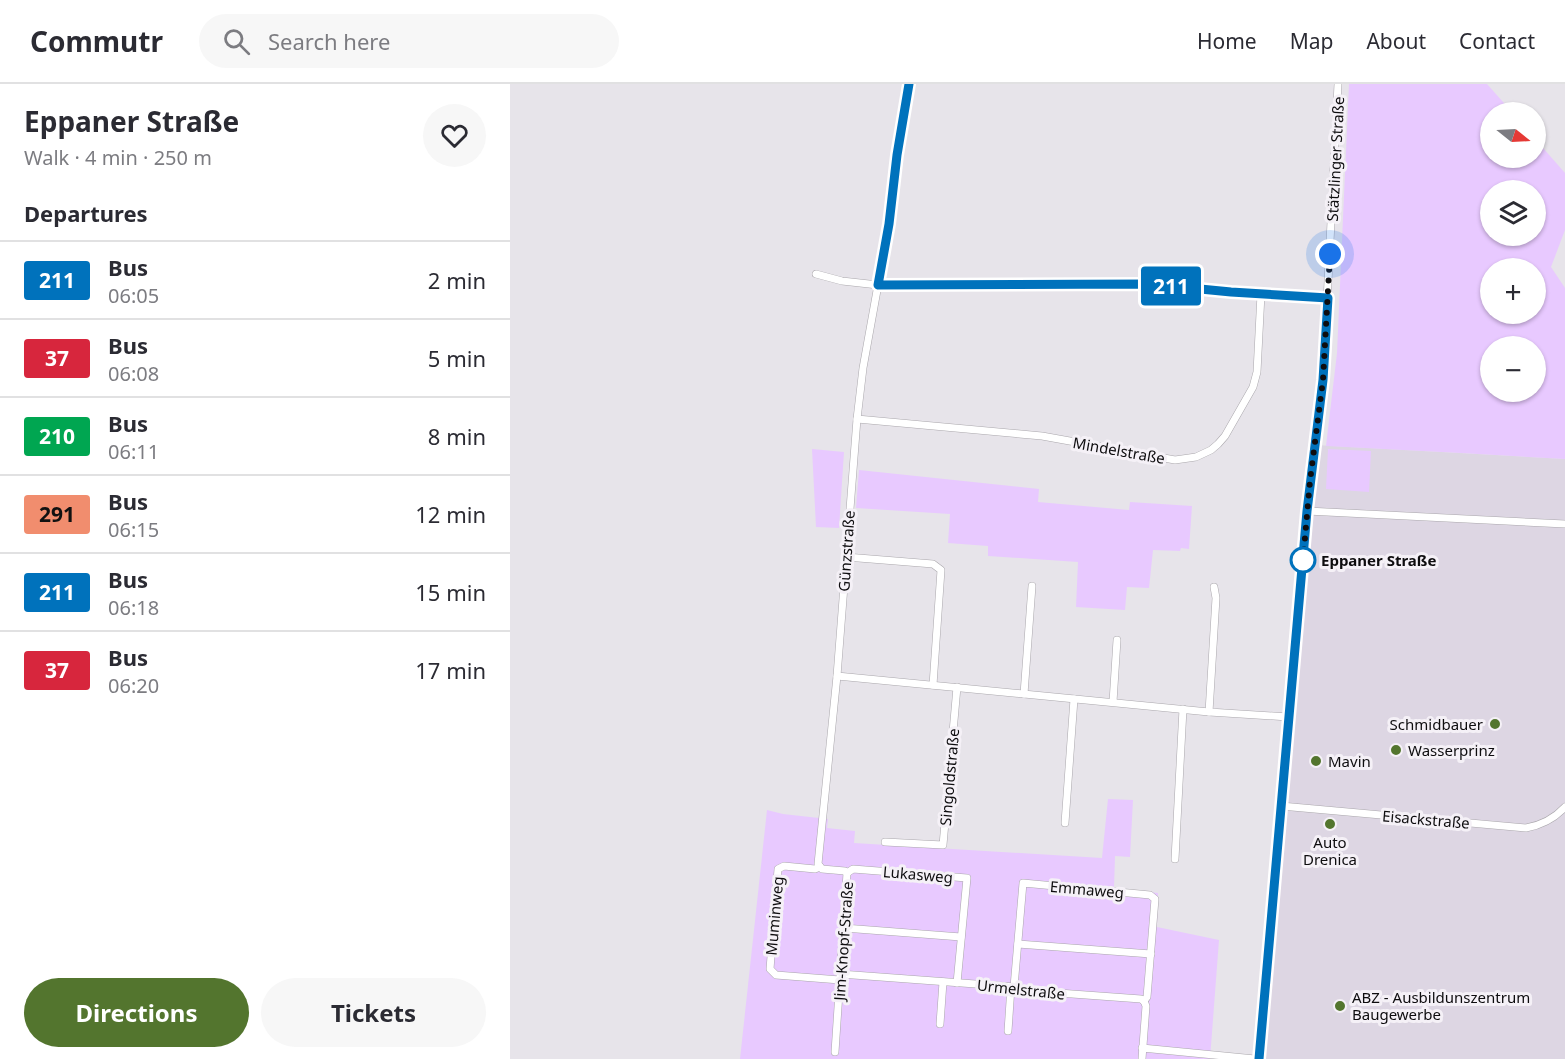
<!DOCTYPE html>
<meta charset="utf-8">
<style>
body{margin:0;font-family:"Noto Sans",sans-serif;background:#f7f7f7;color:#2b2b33;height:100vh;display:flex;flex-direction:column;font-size:22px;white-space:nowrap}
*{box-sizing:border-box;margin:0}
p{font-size:20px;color:#7c7c81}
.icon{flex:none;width:33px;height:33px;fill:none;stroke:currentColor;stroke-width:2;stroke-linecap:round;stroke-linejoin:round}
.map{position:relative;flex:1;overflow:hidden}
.side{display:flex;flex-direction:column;background:#fff;width:510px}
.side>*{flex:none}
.badge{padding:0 12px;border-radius:4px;font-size:21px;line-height:39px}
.needle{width:39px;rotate:108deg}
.controls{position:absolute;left:970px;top:18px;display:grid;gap:12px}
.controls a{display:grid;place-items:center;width:66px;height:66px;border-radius:50%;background:#fff;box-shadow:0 2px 4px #0004;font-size:30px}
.you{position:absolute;width:30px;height:30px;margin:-15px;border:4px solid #fff;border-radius:50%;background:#1a73e8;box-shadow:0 0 0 9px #1a73e833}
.map>.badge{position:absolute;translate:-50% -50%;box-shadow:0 0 0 3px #fff}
h2{padding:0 24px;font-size:22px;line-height:54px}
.round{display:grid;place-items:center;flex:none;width:63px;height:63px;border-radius:32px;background:#f7f7f7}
.head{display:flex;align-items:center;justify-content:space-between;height:102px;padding:0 24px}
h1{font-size:28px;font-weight:700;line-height:45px}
.cta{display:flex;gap:12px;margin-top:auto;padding:12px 24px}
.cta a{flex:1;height:69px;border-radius:36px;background:#53752e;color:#fff;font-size:24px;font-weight:700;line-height:69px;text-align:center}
.cta a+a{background:#f7f7f7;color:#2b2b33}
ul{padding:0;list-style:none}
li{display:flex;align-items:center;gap:18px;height:78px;padding:0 24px;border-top:2px solid #e1e1e2}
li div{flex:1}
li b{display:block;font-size:22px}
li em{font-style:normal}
li .badge{min-width:66px;font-weight:700;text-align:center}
header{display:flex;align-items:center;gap:36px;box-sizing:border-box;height:84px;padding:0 30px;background:#fff;border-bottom:2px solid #e1e1e2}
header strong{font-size:28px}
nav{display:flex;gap:33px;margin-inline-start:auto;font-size:21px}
.search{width:420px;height:54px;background:#f7f7f7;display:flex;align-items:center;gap:15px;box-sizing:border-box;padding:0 21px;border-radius:33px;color:#7c7c81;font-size:22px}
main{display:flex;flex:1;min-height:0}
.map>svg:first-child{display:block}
.built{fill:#ddd6e3}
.green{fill:#e8c9ff;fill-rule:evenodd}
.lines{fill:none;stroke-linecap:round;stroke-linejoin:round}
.street-casing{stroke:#aaa7ac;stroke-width:8}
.street{stroke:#fff;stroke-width:7}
.line-casing{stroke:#fff;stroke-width:14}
.line{stroke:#0072bc;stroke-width:9}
.walk{stroke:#0e0d0f;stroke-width:6;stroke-dasharray:0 10.8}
.stop-dot{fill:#fff;stroke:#0072bc;stroke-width:3}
.poi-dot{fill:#53752e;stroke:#f5f1f7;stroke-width:2}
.labels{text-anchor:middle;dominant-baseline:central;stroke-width:6;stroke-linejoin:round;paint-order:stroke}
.street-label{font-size:15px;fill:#0e0d0f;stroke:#f5f1f7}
.stop-label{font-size:15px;font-weight:bold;fill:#0e0d0f;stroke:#f5f1f7;text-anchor:start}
.poi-label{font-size:15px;fill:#0e0d0f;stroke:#f5f1f7;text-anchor:start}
</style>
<header>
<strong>Commutr</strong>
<div class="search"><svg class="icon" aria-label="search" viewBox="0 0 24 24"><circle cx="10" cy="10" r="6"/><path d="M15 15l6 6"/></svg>Search here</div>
<nav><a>Home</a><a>Map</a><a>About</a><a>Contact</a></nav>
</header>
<main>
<section class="side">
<div class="head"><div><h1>Eppaner Straße</h1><p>Walk · 4 min · 250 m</p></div><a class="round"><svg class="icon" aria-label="heart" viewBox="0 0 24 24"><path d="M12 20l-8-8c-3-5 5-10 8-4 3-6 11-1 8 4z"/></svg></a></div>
<h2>Departures</h2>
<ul>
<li><span class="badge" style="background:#0072bc;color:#fff">211</span><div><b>Bus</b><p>06:05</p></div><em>2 min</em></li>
<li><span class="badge" style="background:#d7263d;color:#fff">37</span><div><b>Bus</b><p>06:08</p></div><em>5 min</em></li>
<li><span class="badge" style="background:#00a651;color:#fff">210</span><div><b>Bus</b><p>06:11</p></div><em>8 min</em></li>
<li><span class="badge" style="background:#f18d6e;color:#111">291</span><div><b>Bus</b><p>06:15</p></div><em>12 min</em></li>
<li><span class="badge" style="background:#0072bc;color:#fff">211</span><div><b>Bus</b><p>06:18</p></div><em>15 min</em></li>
<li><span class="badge" style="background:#d7263d;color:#fff">37</span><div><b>Bus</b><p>06:20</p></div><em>17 min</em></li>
</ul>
<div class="cta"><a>Directions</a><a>Tickets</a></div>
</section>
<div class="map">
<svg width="1055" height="975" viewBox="0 0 1055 975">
<rect width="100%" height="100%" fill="#e7e4ea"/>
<path class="built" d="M805,361l250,14v600h-306z"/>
<g class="green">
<path d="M839,0h138l25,28h-21v46h45v-18l29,33v57l-14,37 14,21v171l-104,-6 -135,-7 11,-93zM981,106h45v46h-45zM981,184h45v46h-45zM981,262h45v46h-45z"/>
<path d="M302,365l32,3 -5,76 -23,-1z"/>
<path d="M818,365l43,2 -2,41 -43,-3z"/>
<path d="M349,386l180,19 -1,13 91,8 1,-8 62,4 -3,43 -8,-1 -1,3 -27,-1 -4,38 -22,-1 -2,23 -49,-3 2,-45 -90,-6v-10l-40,-3 2,-29 -94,-6z"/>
<path d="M598,715l25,1 -3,57 -15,-1 -1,32 44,5 -1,34 62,13 -9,119h-470l27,-249 16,4 45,5 -1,9 28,3 -1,12 248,15z"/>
</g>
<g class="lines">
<g class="street-casing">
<g id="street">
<path d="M306,190l26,7 36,4 221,-2 58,1 74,8 97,6"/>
<path d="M347,335l185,17 133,24 21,-3 15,-7 7,-6 7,-8 28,-49 4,-15 4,-78"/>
<path d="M797,427l258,13"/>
<path d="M336,473l87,7 8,6 -8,115"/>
<path d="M704,503l2,11 -7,114 79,5"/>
<path d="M327,592l372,36"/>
<path d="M514,610l8,-108"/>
<path d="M603,618l4,-62"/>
<path d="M771,722l245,22c16,-3 28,-9 39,-21"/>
<path d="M555,739l9,-124"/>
<path d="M375,758l58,3 14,-158"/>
<path d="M665,775l8,-150"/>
<path d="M310,783l-5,2 -31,-3 -6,3 -8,100 6,6 64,5"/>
<path d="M337,789l-2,-2 -23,-2 -4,-5 19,-188 20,-257 6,-51 26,-144 8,-69 12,-71"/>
<path d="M337,789l6,-4 114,9 -10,105"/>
<path d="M334,844l117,9"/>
<path d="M508,860l133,10"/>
<path d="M330,890l176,13 15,4 110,8 3,2"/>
<path d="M504,903l9,-104 127,12 5,4 -8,98 -3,4"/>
<path d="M430,940l3,-42"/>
<path d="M498,947l3,-44"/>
<path d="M632,964l113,11"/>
<path d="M325,968l12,-179"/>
<path d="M632,975l4,-53 -2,-5"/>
<path d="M749,975l48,-548 16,-131 15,-296"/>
</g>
</g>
<use href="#street" class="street"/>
</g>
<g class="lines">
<g class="line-casing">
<path id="line" d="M399,0l-12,71 -8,69 -11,61 271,-1 82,8 97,6 -5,82 -16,131 -48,548"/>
</g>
<use href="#line" class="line"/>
<path class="walk" d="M793,476l7,-79 13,-101 7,-126"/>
</g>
<circle class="stop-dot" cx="793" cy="476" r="12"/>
<g class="poi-dot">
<circle cx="985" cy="640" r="6"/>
<circle cx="886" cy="666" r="6"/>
<circle cx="806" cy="677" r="6"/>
<circle cx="820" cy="740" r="6"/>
<circle cx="830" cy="922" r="6"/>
</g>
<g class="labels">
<g class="street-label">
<text transform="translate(825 75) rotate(-87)">Stätzlinger Straße</text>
<text transform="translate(609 366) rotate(10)">Mindelstraße</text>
<text transform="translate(336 467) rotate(-86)">Günzstraße</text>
<text transform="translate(439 693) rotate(-85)">Singoldstraße</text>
<text transform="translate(916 735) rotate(5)">Eisackstraße</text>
<text transform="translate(408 790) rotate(5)">Lukasweg</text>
<text transform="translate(577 805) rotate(5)">Emmaweg</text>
<text transform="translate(264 832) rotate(-85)">Muminweg</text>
<text transform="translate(333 857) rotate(-86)">Jim-Knopf-Straße</text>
<text transform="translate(511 905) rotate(6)">Urmelstraße</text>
</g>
<g class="stop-label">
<text x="811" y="476">Eppaner Straße</text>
</g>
<g class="poi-label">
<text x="973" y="640" text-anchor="end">Schmidbauer</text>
<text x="898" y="666">Wasserprinz</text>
<text x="818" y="677">Mavin</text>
<text x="820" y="758" text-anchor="middle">Auto<tspan x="820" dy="17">Drenica</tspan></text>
<text x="842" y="913">ABZ - Ausbildunszentrum<tspan x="842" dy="17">Baugewerbe</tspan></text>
</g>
</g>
</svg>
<div class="controls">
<a><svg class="needle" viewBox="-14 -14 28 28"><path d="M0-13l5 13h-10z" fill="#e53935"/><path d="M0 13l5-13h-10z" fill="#7c7c81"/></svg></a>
<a><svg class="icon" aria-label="layers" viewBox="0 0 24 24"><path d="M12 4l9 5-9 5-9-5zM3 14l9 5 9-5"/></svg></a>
<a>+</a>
<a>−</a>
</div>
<div class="you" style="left:820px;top:170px"></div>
<b class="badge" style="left:661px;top:202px;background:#0072bc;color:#fff">211</b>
</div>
</main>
